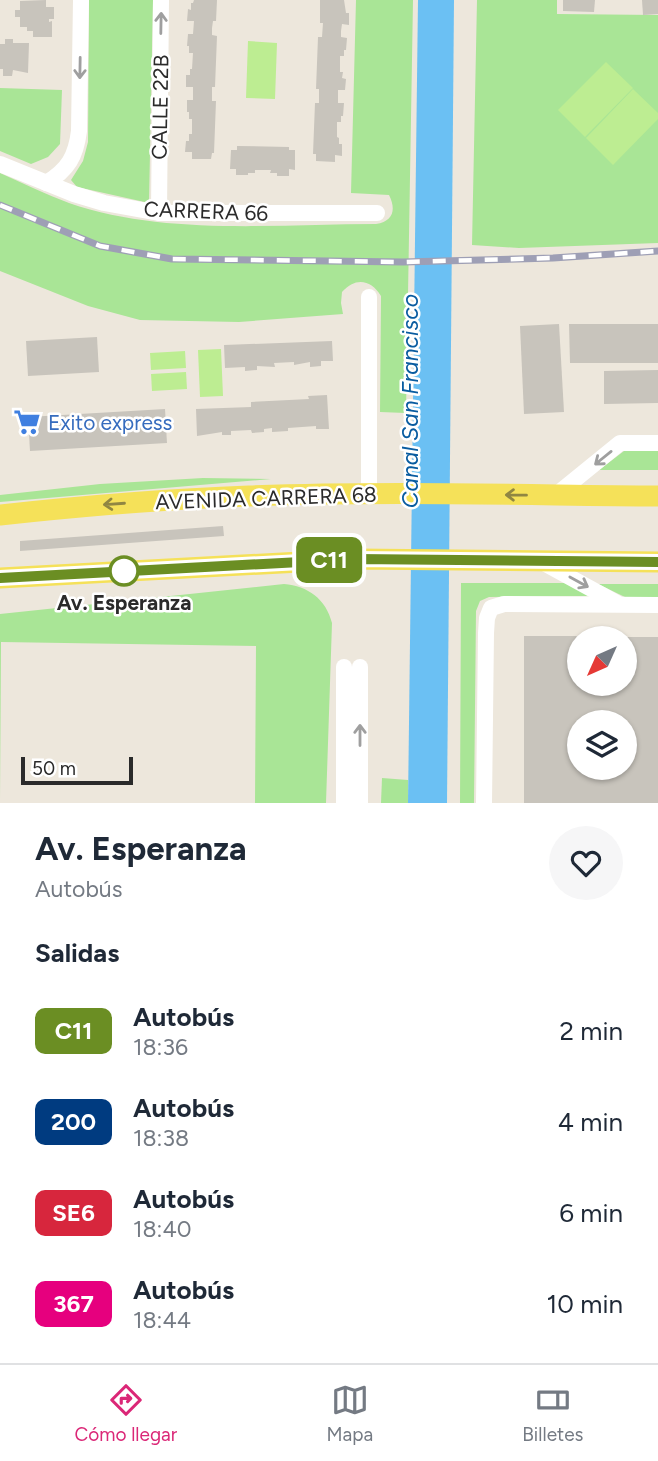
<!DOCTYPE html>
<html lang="es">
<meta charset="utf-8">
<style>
body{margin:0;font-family:Figtree,sans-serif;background:#f6f6f7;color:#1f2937;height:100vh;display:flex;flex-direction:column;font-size:26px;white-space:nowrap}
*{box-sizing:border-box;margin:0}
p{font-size:23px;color:#747a83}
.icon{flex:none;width:38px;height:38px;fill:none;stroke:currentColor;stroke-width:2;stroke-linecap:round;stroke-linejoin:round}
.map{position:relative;height:803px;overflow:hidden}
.sheet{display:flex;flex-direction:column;background:#fff;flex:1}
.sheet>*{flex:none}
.badge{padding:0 14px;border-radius:10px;font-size:24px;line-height:46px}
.needle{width:46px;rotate:225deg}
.controls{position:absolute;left:567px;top:626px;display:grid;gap:14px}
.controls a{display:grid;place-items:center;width:70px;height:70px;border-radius:50%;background:#fff;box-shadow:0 2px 5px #0004;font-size:35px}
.scale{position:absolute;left:21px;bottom:18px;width:112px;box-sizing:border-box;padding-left:7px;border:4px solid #2a2a2a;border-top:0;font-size:19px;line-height:24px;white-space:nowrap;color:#2a2a2a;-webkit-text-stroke:5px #fff;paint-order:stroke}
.map>.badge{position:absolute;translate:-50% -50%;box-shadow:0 0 0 4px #fff}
h2{padding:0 35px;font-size:26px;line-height:63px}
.round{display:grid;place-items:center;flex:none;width:74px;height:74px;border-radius:37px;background:#f6f6f7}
.overview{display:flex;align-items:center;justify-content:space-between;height:119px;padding:0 35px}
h1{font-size:33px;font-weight:700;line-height:52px}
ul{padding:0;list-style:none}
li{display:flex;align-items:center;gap:21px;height:91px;padding:0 35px}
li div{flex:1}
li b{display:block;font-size:26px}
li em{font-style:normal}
li .badge{min-width:77px;font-weight:700;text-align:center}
.menu{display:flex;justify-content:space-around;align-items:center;height:98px;border-top:2px solid #e0e1e3;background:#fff;font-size:19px;color:#747a83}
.menu a{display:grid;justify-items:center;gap:4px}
.menu .selected{color:#db2777}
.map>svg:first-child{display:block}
.green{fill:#a9e596}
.pitch{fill:#bded92}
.water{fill:#6bc0f3}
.building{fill:#c8c4bc;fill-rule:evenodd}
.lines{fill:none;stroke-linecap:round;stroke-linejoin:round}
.minor{stroke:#fff;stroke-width:16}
.major{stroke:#f5e159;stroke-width:21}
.rail-casing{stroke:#9e9fb5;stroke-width:7}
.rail{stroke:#fff;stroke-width:4.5;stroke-dasharray:13;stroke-linecap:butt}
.oneway{stroke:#9f9f9f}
.oneway2{stroke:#908642}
.line-casing{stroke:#fff;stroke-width:16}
.line{stroke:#6b8e23;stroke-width:10}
.stop-dot{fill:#fff;stroke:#6b8e23;stroke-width:3.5}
.labels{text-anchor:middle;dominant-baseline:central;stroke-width:5;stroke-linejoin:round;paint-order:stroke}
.street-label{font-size:21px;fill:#2a2a2a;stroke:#fff}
.shop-label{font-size:21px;fill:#366cbe;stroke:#fff;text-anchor:start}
.stop-label{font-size:21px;font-weight:bold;fill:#2a2a2a;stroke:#fff}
.water-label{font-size:23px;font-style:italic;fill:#095ca0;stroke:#fff}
</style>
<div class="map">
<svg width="658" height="803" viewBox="0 0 658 803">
<rect width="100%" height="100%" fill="#ede7dc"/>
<g class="green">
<path d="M89,0h64l-4,203 -72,-16 -6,-7 12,-19 5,-19z"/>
<path d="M356,0h57l-7,413 -26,-1 1,-116c-10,-17 -26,-19 -39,-4l-1,11 2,11 -104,8 -99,-2 -52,-14 -88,-35v-98c23,10 45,21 69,30 95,33 208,21 307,21 18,-3 20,-15 13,-29l-38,-2z"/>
<path d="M477,0h80v14l101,1v228l-139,5 -47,-3z"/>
<path d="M0,88l62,2 -2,54 -12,13 -17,7 -31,-13z"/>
<path d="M658,450v20h-59l25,-19z"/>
<path d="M203,478l68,1 -271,23v-7l100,-11z"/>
<path d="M461,583h105l24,13 -101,1 -9,4 -4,10 -2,192h-14z"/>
<path d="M284,584c24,2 42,15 48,39l-6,180h-71l1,-157 -255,-4 -1,157v-185z"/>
<path d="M598,584h60v13l-31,1z"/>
<path d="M382,778l26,2v23h-27z"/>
</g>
<g class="pitch">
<path d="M248,41l29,2 -2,56 -29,-1z"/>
<path d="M606,62l27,26 -48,49 -27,-27z"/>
<path d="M633,89l25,24v6l-45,46 -27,-27z"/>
<path d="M221,349l2,47 -23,1 -2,-47z"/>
<path d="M185,351l1,17 -35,2 -1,-17z"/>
<path d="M186,372l1,17 -35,2 -1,-17z"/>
</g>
<path class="water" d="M418,0h36l-7,803h-39z"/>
<g class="building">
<path d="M46,0v7h8v12h-5v3l3,-1v16h-19v-6h-6v-4h-7v-10h-5v-7h5v-9z"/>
<path d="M194,0h23l-1,21h-3l-1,7v7l5,1 -2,51h-3v14h4l-2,52h-2l-1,6h-19v-7h-7l1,-11h3v-7h3v-15h-3v-7h-2v-12h6v-13h-7v-12h4v-6h2l1,-16h-4v-7h-2l1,-12h5l1,-13h-7l1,-12 3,1v-7h2z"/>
<path d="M320,0h24l2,13h3v12l-7,-1 -1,7v6l6,1 -1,12h-2v6h-4v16h3l-1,6 4,1 -1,11h-7v13h6l-1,13h-2v6h-4v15l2,1v6h3v12l-7,-1v7l-19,-1v-7h-3l2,-51h4v-14h-3l2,-52h4l1,-14h-3z"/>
<path d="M563,0h32l-1,12 -31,-1z"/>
<path d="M642,0h16v14l-15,1z"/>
<path d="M5,39h8v4h16l-1,30 -15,-3 -1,6h-9v-7h-3v-25h5z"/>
<path d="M237,146l52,1v3h6v20l-6,-1v7h-12v-3h-7l1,-3h-16v3h-7v2h-12v-6h-6l1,-19h6z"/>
<path d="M559,324l5,88 -40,2 -4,-88z"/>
<path d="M569,324h89v39h-88z"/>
<path d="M97,337l2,35 -71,4 -2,-35z"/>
<path d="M332,341l1,20h-12v5l-11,1v-5l-16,3v-3l-20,1 1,4 -18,-1v4l-12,1v-4l-20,1 -1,-23z"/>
<path d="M658,370v33l-54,1v-33z"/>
<path d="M327,395l2,34h-13v-3l-28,2v3l-16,1v-4l-8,1v3l-12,1 -1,-3 -20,1v4h-9v-3l-25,4 -1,-27 55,-2v-5l58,-3 -1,-3z"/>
<path d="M165,409l2,34 -137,8 -2,-34z"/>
<path d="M223,526l1,10 -204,15v-10z"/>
<path d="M524,636h68v3h-13v45h46v-47h33v166h-134zM579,723h46v45h-46z"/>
</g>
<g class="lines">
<g class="minor">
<path d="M0,164l74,30 30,9 55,10h218"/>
<path d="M46,183c22,-13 30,-27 33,-52l2,-131"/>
<path d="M159,213l2,-213"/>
<path d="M369,297v196"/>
<path d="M556,495l64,-52h38"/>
<path d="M542,562l75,41"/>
<path d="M344,667v136"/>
<path d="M360,667v136"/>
<path d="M484,803l2,-170 1,-15 4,-10 13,-4 154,1"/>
</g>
<g class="major">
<path d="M0,515c83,-9 166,-16 249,-19 136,-5 273,-1 409,0"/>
<path d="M0,578l356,-19 302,3"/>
</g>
<g class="rail-casing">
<path id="rail" d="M0,205l100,41 72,13 231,3 150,-4 105,-7"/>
</g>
<use href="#rail" class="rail"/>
</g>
<defs><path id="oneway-shaft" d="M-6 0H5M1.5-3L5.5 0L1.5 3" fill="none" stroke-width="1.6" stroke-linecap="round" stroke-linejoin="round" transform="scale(1.75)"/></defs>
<g class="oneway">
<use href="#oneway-shaft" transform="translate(161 23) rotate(-89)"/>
<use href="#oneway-shaft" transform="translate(80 68) rotate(91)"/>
<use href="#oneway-shaft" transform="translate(603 458) rotate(141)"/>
<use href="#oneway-shaft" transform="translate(579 582) rotate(29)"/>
<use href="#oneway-shaft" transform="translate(360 735) rotate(-90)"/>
</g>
<g class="oneway2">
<use href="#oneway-shaft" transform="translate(516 495) rotate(-179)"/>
<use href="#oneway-shaft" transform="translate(114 504) rotate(176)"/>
</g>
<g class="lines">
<g class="line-casing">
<path id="line" d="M0,578l356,-19 302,3"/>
</g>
<use href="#line" class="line"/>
</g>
<defs>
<g id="supermarket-bare" transform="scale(2.1)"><path d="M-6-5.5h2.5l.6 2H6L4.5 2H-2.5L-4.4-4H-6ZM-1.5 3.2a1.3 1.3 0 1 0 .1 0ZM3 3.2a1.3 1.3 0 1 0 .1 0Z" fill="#3f7fe0" stroke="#fff" stroke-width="2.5" paint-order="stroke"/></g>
</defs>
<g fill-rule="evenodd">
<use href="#supermarket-bare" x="27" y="422"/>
</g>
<circle class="stop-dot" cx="124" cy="571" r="14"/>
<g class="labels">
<g class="street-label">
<text transform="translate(160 107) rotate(-89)">CALLE 22B</text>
<text transform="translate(206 211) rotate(2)">CARRERA 66</text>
<text transform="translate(266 498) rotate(-2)">AVENIDA CARRERA 68</text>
</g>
<g class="shop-label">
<text x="48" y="422">Exito express</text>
</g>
<g class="stop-label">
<text x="124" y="602">Av. Esperanza</text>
</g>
<g class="water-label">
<text transform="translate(410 401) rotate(-90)">Canal San Francisco</text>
</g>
</g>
</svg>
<div class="controls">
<a><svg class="needle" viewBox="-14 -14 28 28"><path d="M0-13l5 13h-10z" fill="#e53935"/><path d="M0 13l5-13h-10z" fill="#747a83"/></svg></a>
<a><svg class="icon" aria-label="layers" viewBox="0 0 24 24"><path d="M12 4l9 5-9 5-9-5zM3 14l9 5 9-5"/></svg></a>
</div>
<div class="scale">50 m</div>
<b class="badge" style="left:329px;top:560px;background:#6b8e23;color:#fff">C11</b>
</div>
<section class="sheet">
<div class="overview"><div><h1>Av. Esperanza</h1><p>Autobús</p></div><a class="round"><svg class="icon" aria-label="heart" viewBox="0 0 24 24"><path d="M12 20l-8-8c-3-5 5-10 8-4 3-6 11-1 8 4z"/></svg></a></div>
<h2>Salidas</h2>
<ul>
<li><span class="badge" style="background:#6b8e23;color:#fff">C11</span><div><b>Autobús</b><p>18:36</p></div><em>2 min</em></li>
<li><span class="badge" style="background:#003b80;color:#fff">200</span><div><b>Autobús</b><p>18:38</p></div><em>4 min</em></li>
<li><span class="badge" style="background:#d7263d;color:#fff">SE6</span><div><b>Autobús</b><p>18:40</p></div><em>6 min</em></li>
<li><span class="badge" style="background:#e6007e;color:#fff">367</span><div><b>Autobús</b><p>18:44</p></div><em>10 min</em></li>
</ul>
</section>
<nav class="menu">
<a class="selected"><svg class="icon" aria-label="directions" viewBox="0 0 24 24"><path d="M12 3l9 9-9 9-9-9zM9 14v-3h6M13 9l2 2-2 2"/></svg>Cómo llegar</a>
<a><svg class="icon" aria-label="map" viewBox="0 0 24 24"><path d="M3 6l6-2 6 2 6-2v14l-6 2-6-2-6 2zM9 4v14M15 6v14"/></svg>Mapa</a>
<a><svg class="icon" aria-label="tickets" viewBox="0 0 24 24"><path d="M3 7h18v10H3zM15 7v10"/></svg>Billetes</a>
</nav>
